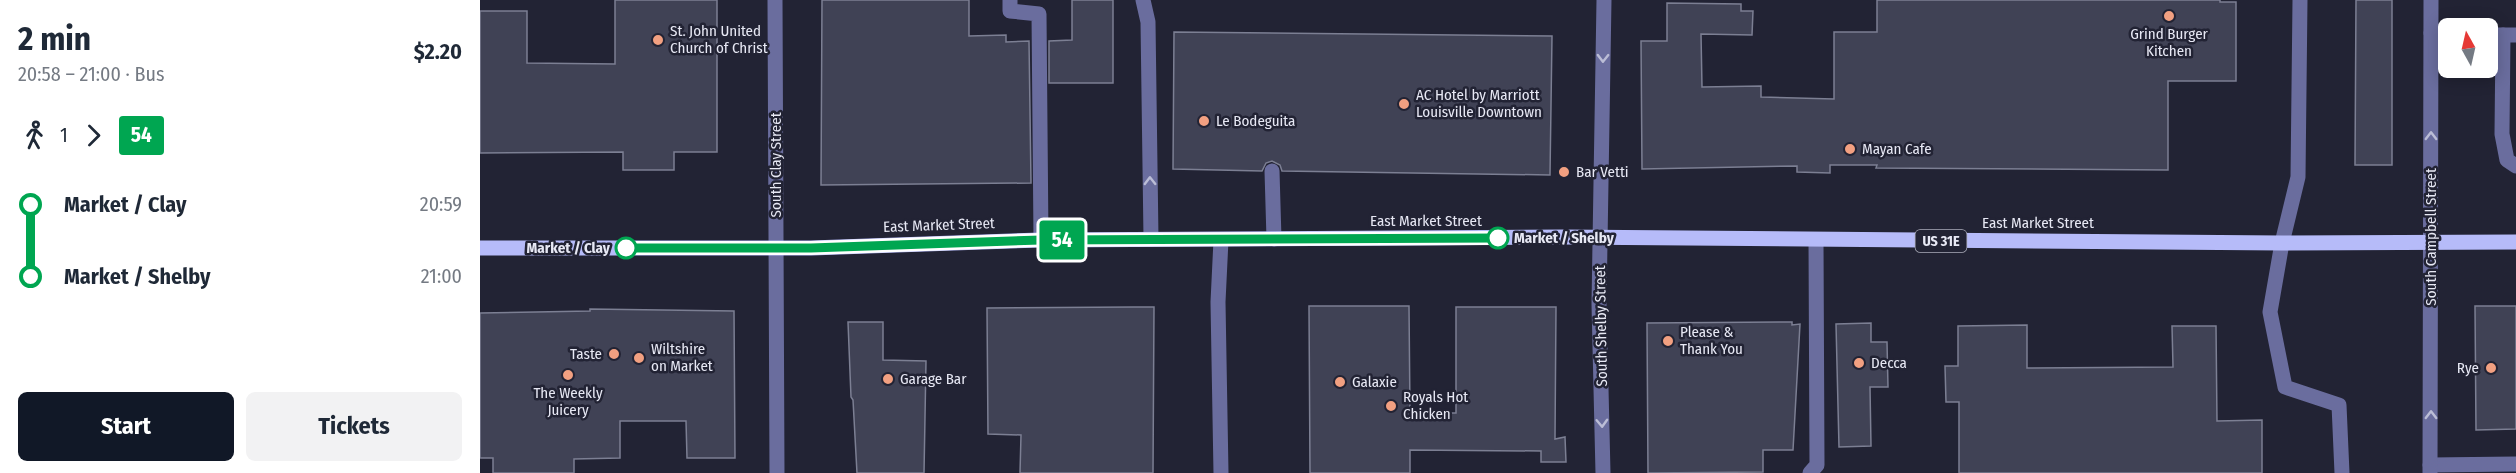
<!DOCTYPE html>
<meta charset="utf-8">
<style>
body{margin:0;font-family:"Fira Sans Condensed",sans-serif;background:#f2f2f3;color:#1f2937;height:100vh;display:flex;flex-direction:column;font-size:22px;white-space:nowrap}
*{box-sizing:border-box;margin:0}
p{font-size:20px;color:#747a83}
.icon{flex:none;width:33px;height:33px;fill:none;stroke:currentColor;stroke-width:2;stroke-linecap:round;stroke-linejoin:round}
.map{position:relative;flex:1;overflow:hidden}
.details{display:flex;flex-direction:column;background:#fff;width:480px}
.details>*{flex:none}
.badge{padding:0 12px;border-radius:4px;font-size:21px;line-height:39px}
.needle{width:39px;rotate:352deg}
.buttons{position:absolute;left:1958px;top:18px;display:grid;gap:12px}
.buttons a{display:grid;place-items:center;width:60px;height:60px;border-radius:9px;background:#fff;box-shadow:0 3px 15px #0003;font-size:30px}
.map>.badge{position:absolute;translate:-50% -50%;box-shadow:0 0 0 3px #fff}
.legs{display:flex;align-items:center;gap:9px;height:66px;padding:0 18px;font-size:20px}
.legs p{margin-inline-start:auto}
.summary{display:flex;align-items:center;justify-content:space-between;height:102px;padding:0 18px}
h1{font-size:33px;font-weight:700;line-height:45px}
.primary-button{display:flex;gap:12px;margin-top:auto;padding:12px 18px}
.primary-button a{flex:1;height:69px;border-radius:9px;background:#111827;color:#fff;font-size:24px;font-weight:700;line-height:69px;text-align:center}
.primary-button a+a{background:#f2f2f3;color:#1f2937}
ul{padding:0 18px;list-style:none}
li{display:flex;align-items:center;gap:21px;height:72px;font-size:22px}
li i{display:grid;place-items:center;width:9px;height:100%;margin:0 8px;background:currentColor}
li i::after{content:'';width:15px;height:15px;margin:-8px;border:4px solid;border-radius:50%;background:#fff}
li p{margin-inline-start:auto}
li:first-child i{background:linear-gradient(#0000 50%,currentColor 0)}
li:last-child i{background:linear-gradient(currentColor 50%,#0000 0)}
main{display:flex;flex:1;min-height:0}
.map>svg:first-child{display:block}
.building{fill:#404255;stroke:#7c7f93;stroke-width:1.5}
.lines{fill:none;stroke-linecap:round;stroke-linejoin:round}
.minor{stroke:#6a6d9e;stroke-width:15}
.major{stroke:#b6bbf9;stroke-width:15}
.oneway{stroke:#bbbdd6}
.line-1-casing{stroke:#fff;stroke-width:14}
.line-1{stroke:#00a651;stroke-width:9}
.poi-dot{fill:#f2a081;stroke:#222334;stroke-width:2}
.stop-1-dot{fill:#fff;stroke:#00a651;stroke-width:3}
.labels{text-anchor:middle;dominant-baseline:central;stroke-width:5;stroke-linejoin:round;paint-order:stroke}
.shield{fill:#222334;stroke:#acadba;stroke-width:1.5}
.shield-label{font-size:14px;font-weight:bold;fill:#e7e8f4}
.poi-label{font-size:15px;fill:#e7e8f4;stroke:#222334;text-anchor:start}
.street-label{font-size:15px;fill:#e7e8f4;stroke:#222334}
.stop-label{font-size:15px;font-weight:bold;fill:#e7e8f4;stroke:#222334;text-anchor:start}
</style>
<main>
<section class="details">
<div class="summary"><div><h1>2 min</h1><p>20:58 – 21:00 · Bus</p></div><b>$2.20</b></div>
<div class="legs"><svg class="icon" aria-label="walk" viewBox="0 0 24 24"><circle cx="13" cy="4" r="2"/><path d="M13 8l-2 6 4 7M11 14l-3 7M7 12l3-4h3l4 4"/></svg>1<svg class="icon" aria-label="forward" viewBox="0 0 24 24"><path d="M9 5l7 7-7 7"/></svg><b class="badge" style="background:#00a651;color:#fff">54</b></div>
<ul>
<li><i style="color:#00a651"></i><b>Market / Clay</b><p>20:59</p></li>
<li><i style="color:#00a651"></i><b>Market / Shelby</b><p>21:00</p></li>
</ul>
<div class="primary-button"><a>Start</a><a>Tickets</a></div>
</section>
<div class="map">
<svg width="2036" height="473" viewBox="0 0 2036 473">
<rect width="100%" height="100%" fill="#222334"/>
<g class="building">
<path d="M135,0h102v152h-43v18h-51v-18l-143,1v-142h47v52l88,1z"/>
<path d="M342,0h147v36l37,-1v7l23,-1 2,142 -210,2z"/>
<path d="M592,0h41v83h-64v-42l23,-1z"/>
<path d="M1397,0h343v2h16v79h-68v89l-292,-2 1,-3h-47v8l-33,-1v-6l-155,3 -1,-128h26v-38l74,1v7h12l-1,24 -51,-1 1,53 59,-1v11l73,2v-67h43z"/>
<path d="M1876,0h36v165h-37z"/>
<path d="M694,32l378,4 -2,139 -268,-4 -2,-6 -8,-4 -6,2 -4,8 -89,-2z"/>
<path d="M829,306h100l1,107h46v-106h100l-1,132 10,-2 1,25h-25v-11l-131,-1v23h-100z"/>
<path d="M1995,306h41v123l-40,1z"/>
<path d="M654,307h20l-1,166h-133l1,-38 -33,-1 -1,-126z"/>
<path d="M110,309l144,2 1,147h-48l-1,-37h-66v37l-46,1v14h-81v-15h-13v-145l110,-2z"/>
<path d="M368,322h35v38l43,1 -2,112h-67l-4,-73 -2,-3z"/>
<path d="M1312,322v3l8,-1 -7,126h-30v22l-115,1 -1,-150z"/>
<path d="M1391,323v19h16l1,45h-18l1,59 -32,1 -3,-123z"/>
<path d="M1547,325v43l146,-1 -1,-41h44l1,95 45,-1v53h-303v-71h-13l-1,-36h13v-40z"/>
</g>
<g class="lines">
<g class="minor">
<path d="M295,0l2,473"/>
<path d="M530,0v11l29,3 2,226"/>
<path d="M663,0l5,22 3,217"/>
<path d="M1820,0l-2,177 -16,66 -12,69 15,75 54,18 3,68"/>
<path d="M1951,33l17,1"/>
<path d="M2007,35h29"/>
<path d="M2023,35l-1,99 5,26 9,6"/>
<path d="M792,171l2,68"/>
<path d="M1950,465l86,-1"/>
<path d="M741,473l-3,-171 3,-62"/>
<path d="M1123,473l-4,-169 5,-304"/>
<path d="M1330,473l7,-8 -1,-225"/>
<path d="M1950,473l1,-473"/>
</g>
<path class="major" d="M0,248h331l230,-8 522,-3 719,6 234,-1"/>
</g>
<defs><path id="oneway-chevron" d="M-2-3.5L2.5 0L-2 3.5" fill="none" stroke-width="1.6" stroke-linecap="round" stroke-linejoin="round" transform="scale(1.5)"/></defs>
<g class="oneway">
<use href="#oneway-chevron" transform="translate(1123 58) rotate(91)"/>
<use href="#oneway-chevron" transform="translate(1951 136) rotate(-90)"/>
<use href="#oneway-chevron" transform="translate(670 181) rotate(-91)"/>
<use href="#oneway-chevron" transform="translate(1951 415) rotate(-90)"/>
<use href="#oneway-chevron" transform="translate(1122 423) rotate(88)"/>
</g>
<g class="lines">
<g class="line-1-casing">
<path id="line-1" d="M146,248h185l230,-8 457,-2"/>
</g>
<use href="#line-1" class="line-1"/>
</g>
<g class="poi-dot">
<circle cx="1689" cy="16" r="6"/>
<circle cx="178" cy="40" r="6"/>
<circle cx="924" cy="104" r="6"/>
<circle cx="724" cy="121" r="6"/>
<circle cx="1370" cy="149" r="6"/>
<circle cx="1084" cy="172" r="6"/>
<circle cx="1188" cy="341" r="6"/>
<circle cx="134" cy="354" r="6"/>
<circle cx="159" cy="358" r="6"/>
<circle cx="1379" cy="363" r="6"/>
<circle cx="2011" cy="368" r="6"/>
<circle cx="88" cy="375" r="6"/>
<circle cx="408" cy="379" r="6"/>
<circle cx="860" cy="382" r="6"/>
<circle cx="911" cy="406" r="6"/>
</g>
<g class="stop-1-dot">
<circle cx="1018" cy="238" r="10"/>
<circle cx="146" cy="248" r="10"/>
</g>
<g class="labels">
<rect class="shield" x="1435.5" y="230" width="51" height="22" rx="4.5"/>
<g class="shield-label">
<text x="1461" y="241">US 31E</text>
</g>
<g class="poi-label">
<text x="190" y="31">St. John United<tspan x="190" dy="17">Church of Christ</tspan></text>
<text x="1689" y="34" text-anchor="middle">Grind Burger<tspan x="1689" dy="17">Kitchen</tspan></text>
<text x="936" y="95">AC Hotel by Marriott<tspan x="936" dy="17">Louisville Downtown</tspan></text>
<text x="736" y="121">Le Bodeguita</text>
<text x="1382" y="149">Mayan Cafe</text>
<text x="1096" y="172">Bar Vetti</text>
<text x="1200" y="332">Please &amp;<tspan x="1200" dy="17">Thank You</tspan></text>
<text x="171" y="349">Wiltshire<tspan x="171" dy="17">on Market</tspan></text>
<text x="122" y="354" text-anchor="end">Taste</text>
<text x="1391" y="363">Decca</text>
<text x="1999" y="368" text-anchor="end">Rye</text>
<text x="420" y="379">Garage Bar</text>
<text x="872" y="382">Galaxie</text>
<text x="88" y="393" text-anchor="middle">The Weekly<tspan x="88" dy="17">Juicery</tspan></text>
<text x="923" y="397">Royals Hot<tspan x="923" dy="17">Chicken</tspan></text>
</g>
<g class="street-label">
<text transform="translate(296 165) rotate(-90)">South Clay Street</text>
<text x="946" y="221">East Market Street</text>
<text x="1558" y="223">East Market Street</text>
<text transform="translate(459 225) rotate(-2)">East Market Street</text>
<text transform="translate(1951 237) rotate(-90)">South Campbell Street</text>
<text transform="translate(1121 326) rotate(-91)">South Shelby Street</text>
</g>
<g class="stop-label">
<text x="1034" y="238">Market / Shelby</text>
<text x="130" y="248" text-anchor="end">Market / Clay</text>
</g>
</g>
</svg>
<div class="buttons">
<a><svg class="needle" viewBox="-14 -14 28 28"><path d="M0-13l5 13h-10z" fill="#e53935"/><path d="M0 13l5-13h-10z" fill="#747a83"/></svg></a>
</div>
<b class="badge" style="left:582px;top:240px;background:#00a651;color:#fff">54</b>
</div>
</main>
